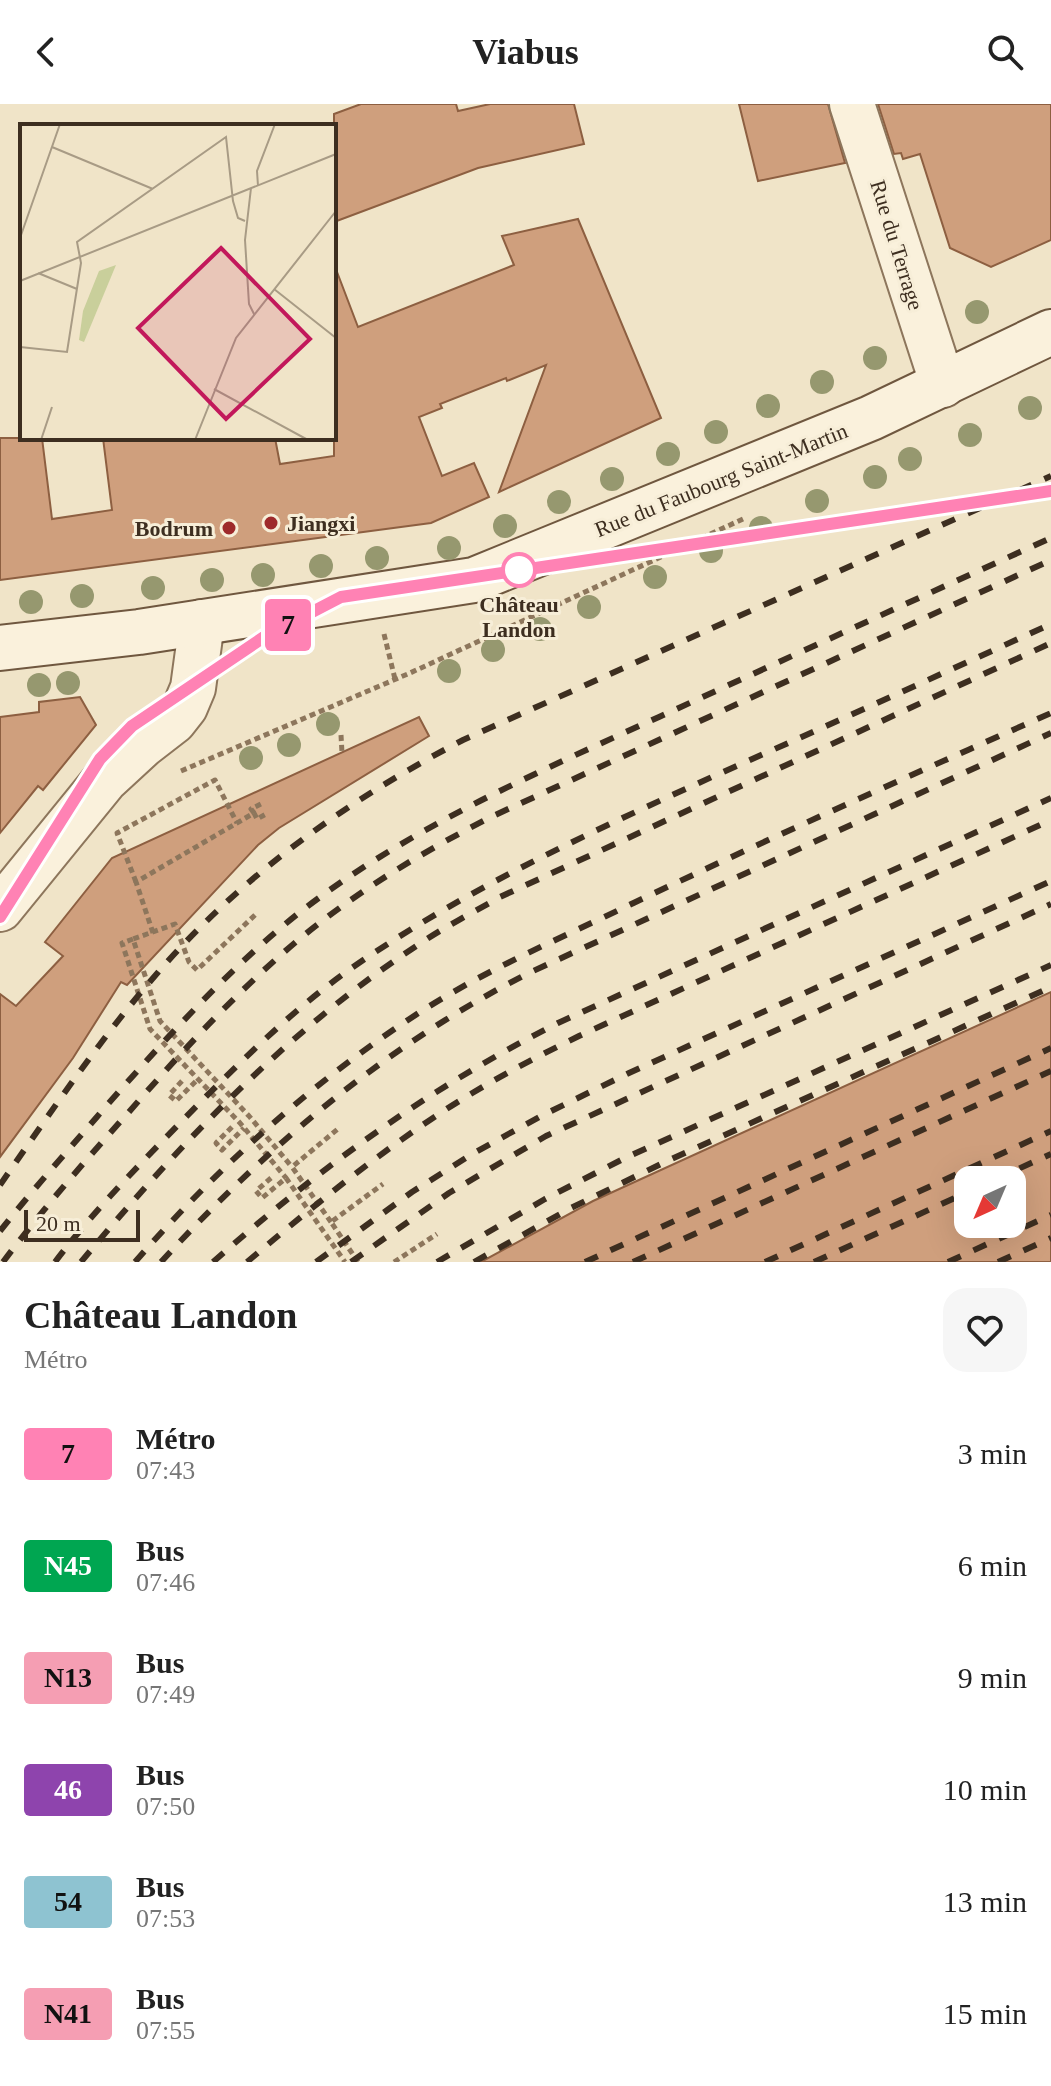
<!DOCTYPE html>
<html lang="fr">
<meta charset="utf-8">
<style>
body{margin:0;font-family:"Times New Roman",serif;background:#f6f6f6;color:#222;height:100vh;display:flex;flex-direction:column;font-size:30px;white-space:nowrap}
*{box-sizing:border-box;margin:0}
p{font-size:26px;color:#767676}
.icon{flex:none;width:44px;height:44px;fill:none;stroke:currentColor;stroke-width:2;stroke-linecap:round;stroke-linejoin:round}
.map{position:relative;height:1158px;overflow:hidden}
.drawer{display:flex;flex-direction:column;background:#fff;flex:1}
.drawer>*{flex:none}
.badge{padding:0 16px;border-radius:6px;font-size:28px;line-height:52px}
.needle{width:52px;rotate:224deg}
.buttons{position:absolute;left:954px;top:1062px;display:grid;gap:16px}
.buttons a{display:grid;place-items:center;width:72px;height:72px;border-radius:16px;background:#fff;box-shadow:0 8px 32px #0002;font-size:40px}
.scale{position:absolute;left:24px;bottom:20px;width:116px;box-sizing:border-box;padding-left:8px;border:4px solid #3d2e20;border-top:0;font-size:22px;line-height:28px;white-space:nowrap;color:#3d2e20;-webkit-text-stroke:6px #f7eed8;paint-order:stroke}
.map>.badge{position:absolute;translate:-50% -50%;box-shadow:0 0 0 4px #fff}
.round{display:grid;place-items:center;flex:none;width:84px;height:84px;border-radius:24px;background:#f6f6f6}
.summary{display:flex;align-items:center;justify-content:space-between;height:136px;padding:0 24px}
h1{font-size:38px;font-weight:700;line-height:60px}
ul{padding:0;list-style:none}
li{display:flex;align-items:center;gap:24px;height:112px;padding:0 24px}
li div{flex:1}
li b{display:block;font-size:30px}
li em{font-style:normal}
li .badge{min-width:88px;font-weight:700;text-align:center}
header{display:flex;justify-content:space-between;align-items:center;height:104px;padding:0 24px;background:#fff;font-size:36px;font-weight:700}
.map>svg:first-child{display:block}
.building{fill:#cf9f7d;stroke:#8d5f41;stroke-width:2;fill-rule:evenodd}
.lines{fill:none;stroke-linecap:round;stroke-linejoin:round}
.street-casing{stroke:#8d765c;stroke-width:48}
.secondary-casing{stroke:#6f573f;stroke-width:48}
.path{stroke:#8d765c;stroke-width:5;stroke-dasharray:6 4;stroke-linecap:butt}
.street{stroke:#faf1dc;stroke-width:44}
.secondary{stroke:#faf1dc;stroke-width:44}
.rail{stroke:#3d2e20;stroke-width:6;stroke-dasharray:14 14;stroke-linecap:butt}
.tree{fill:#96986f}
.line-casing{stroke:#fff;stroke-width:18}
.line{stroke:#ff82b4;stroke-width:12}
.poi-dot{fill:#9e2a2b;stroke:#f7eed8;stroke-width:3}
.stop-dot{fill:#fff;stroke:#ff82b4;stroke-width:4}
.labels{text-anchor:middle;dominant-baseline:central;stroke-width:6;stroke-linejoin:round;paint-order:stroke}
.street-label{font-size:22px;fill:#3d2e20;stroke:#f7eed8}
.poi-label{font-size:22px;font-weight:bold;fill:#3d2e20;stroke:#f7eed8;text-anchor:start}
.stop-label{font-size:22px;font-weight:bold;fill:#3d2e20;stroke:#f7eed8}
.inset-road{fill:none;stroke:#a89b85;stroke-width:2}
.view{fill:#c2185b;fill-opacity:0.15;stroke:#c2185b;stroke-width:4}
.inset-edge{fill:none;stroke:#3d2e20;stroke-width:4}
</style>
<header><svg class="icon" aria-label="back" viewBox="0 0 24 24"><path d="M15 5l-7 7 7 7"/></svg>Viabus<svg class="icon" aria-label="search" viewBox="0 0 24 24"><circle cx="10" cy="10" r="6"/><path d="M15 15l6 6"/></svg></header>
<div class="map">
<svg width="1051" height="1158" viewBox="0 0 1051 1158">
<rect width="100%" height="100%" fill="#f0e4c8"/>
<g class="building">
<path d="M361,0h95l2,7 32,-7h84l10,40 -106,24 -144,54v-108z"/>
<path d="M739,0h89l17,59 -87,18z"/>
<path d="M878,0h173v136l-60,27 -41,-19 -30,-94 -17,5 -2,-6 -7,1z"/>
<path d="M578,115l83,199 -162,74 47,-127 -39,16 -1,-3 -66,26 2,4 -23,9 23,59 32,-13 15,34 -58,26 -431,57v-142h42l10,81 60,-9 -9,-72h172l5,26 54,-8v-184h3l21,55 156,-62 -12,-29z"/>
<path d="M80,593l16,28 -53,65 -5,-4 -38,47v-116l39,-5v-10z"/>
<path d="M419,613l10,19 -150,92 -21,17 -131,140 -6,-3 -48,76 -73,99v-163l16,12 47,-50 -18,-14 67,-84z"/>
<path d="M1051,888v270h-570l112,-61zM968,1076h44v44h-44z"/>
</g>
<g class="lines">
<g class="street-casing">
<g id="street">
<path d="M852,0l91,281"/>
<path d="M0,805l105,-129 38,-35 31,-24 11,-14 8,-19 9,-66"/>
</g>
</g>
<g class="secondary-casing">
<path id="secondary" d="M0,544l139,-16 335,-52 397,-162 180,-86"/>
</g>
<g class="path">
<path d="M384,530l11,45"/>
<path d="M341,631l1,18"/>
<path d="M181,667l229,-98 335,-155"/>
<path d="M254,709l-3,-4 10,-5"/>
<path d="M136,778l-19,-49 98,-53 22,43"/>
<path d="M255,811l-58,55 -8,-8 -14,-38 -42,15 27,82 89,95 43,51"/>
<path d="M153,829l-17,-51 118,-69 3,6 9,-5"/>
<path d="M133,835l-11,4 28,86 90,94 46,55"/>
<path d="M182,977l-13,14 7,6 22,-22"/>
<path d="M232,1023l-16,16 6,7 22,-22"/>
<path d="M271,1074l-15,13 6,7 24,-20 59,84"/>
<path d="M331,1118l-39,-55 47,-39"/>
<path d="M358,1158l-27,-40 52,-38"/>
<path d="M394,1158l43,-28"/>
</g>
<use href="#street" class="street"/>
<use href="#secondary" class="secondary"/>
<g class="rail">
<path d="M994,1076l57,-26"/>
<path d="M0,1081c53,-76 106,-155 168,-224 84,-93 184,-163 295,-221l588,-264"/>
<path d="M0,1127c35,-44 72,-85 108,-127 61,-69 123,-138 196,-195 107,-82 234,-137 355,-192 131,-60 261,-120 392,-179"/>
<path d="M3,1158c39,-52 82,-101 125,-149 55,-63 111,-124 175,-177 59,-48 123,-86 190,-120l558,-256"/>
<path d="M55,1158c38,-50 82,-95 125,-139 55,-56 111,-113 176,-158 112,-77 235,-133 358,-189 113,-50 225,-101 337,-152"/>
<path d="M81,1158c99,-119 210,-235 340,-319 25,-17 53,-31 79,-46l551,-254"/>
<path d="M135,1158c80,-92 174,-177 276,-244 66,-44 139,-75 210,-109 142,-68 286,-132 430,-196"/>
<path d="M161,1158c107,-117 228,-219 370,-290l520,-239"/>
<path d="M213,1158c108,-95 216,-174 345,-239l493,-225"/>
<path d="M247,1158c59,-50 119,-99 183,-142 47,-32 98,-59 149,-84l472,-216"/>
<path d="M316,1158l96,-70 60,-38 69,-38 88,-43 422,-192"/>
<path d="M351,1158l98,-69 97,-57 505,-232"/>
<path d="M437,1158l108,-63 80,-41 426,-193"/>
<path d="M474,1158l97,-54 94,-46 386,-175"/>
<path d="M585,1158l466,-214"/>
<path d="M633,1158l418,-191"/>
<path d="M765,1158l286,-131"/>
<path d="M814,1158l154,-70"/>
<path d="M948,1158l103,-47"/>
<path d="M998,1158l53,-24"/>
</g>
</g>
<g class="tree">
<circle cx="977" cy="208" r="12"/>
<circle cx="875" cy="254" r="12"/>
<circle cx="822" cy="278" r="12"/>
<circle cx="768" cy="302" r="12"/>
<circle cx="1030" cy="304" r="12"/>
<circle cx="716" cy="328" r="12"/>
<circle cx="970" cy="331" r="12"/>
<circle cx="668" cy="350" r="12"/>
<circle cx="910" cy="355" r="12"/>
<circle cx="875" cy="373" r="12"/>
<circle cx="612" cy="375" r="12"/>
<circle cx="817" cy="397" r="12"/>
<circle cx="559" cy="398" r="12"/>
<circle cx="505" cy="422" r="12"/>
<circle cx="761" cy="424" r="12"/>
<circle cx="449" cy="444" r="12"/>
<circle cx="711" cy="447" r="12"/>
<circle cx="377" cy="454" r="12"/>
<circle cx="321" cy="462" r="12"/>
<circle cx="263" cy="471" r="12"/>
<circle cx="655" cy="473" r="12"/>
<circle cx="212" cy="476" r="12"/>
<circle cx="153" cy="484" r="12"/>
<circle cx="82" cy="492" r="12"/>
<circle cx="31" cy="498" r="12"/>
<circle cx="589" cy="503" r="12"/>
<circle cx="540" cy="525" r="12"/>
<circle cx="493" cy="546" r="12"/>
<circle cx="449" cy="567" r="12"/>
<circle cx="68" cy="579" r="12"/>
<circle cx="39" cy="581" r="12"/>
<circle cx="328" cy="620" r="12"/>
<circle cx="289" cy="641" r="12"/>
<circle cx="251" cy="654" r="12"/>
</g>
<g class="lines">
<g class="line-casing">
<path id="line" d="M0,813l100,-158 32,-33 132,-89 77,-40 710,-106"/>
</g>
<use href="#line" class="line"/>
</g>
<g class="poi-dot">
<circle cx="271" cy="419" r="8"/>
<circle cx="229" cy="424" r="8"/>
</g>
<circle class="stop-dot" cx="519" cy="466" r="16"/>
<g class="labels">
<g class="street-label">
<text transform="translate(897 141) rotate(73)">Rue du Terrage</text>
<text transform="translate(721 376) rotate(-22)">Rue du Faubourg Saint-Martin</text>
</g>
<g class="poi-label">
<text x="287" y="419">Jiangxi</text>
<text x="213" y="424" text-anchor="end">Bodrum</text>
</g>
<g class="stop-label">
<text x="519" y="500">Château<tspan x="519" dy="25">Landon</tspan></text>
</g>
</g>
<g transform="translate(20 20)">
<rect width="316" height="316" fill="#f0e4c8"/>
<path d="M96,141l-32,77 -5,-2 4,-29 16,-40z" fill="#c9cf9b"/>
<path class="inset-road" d="M32,23l101,42M238,62l-1,-15 18,-47M231,64l-6,52 4,64 5,10M0,114l40,-114M18,149l39,16M0,157l316,-127M254,165l62,49M0,223l47,5 14,-89 -4,-21 149,-105 7,64 5,17 7,3M194,265l94,51M21,316l11,-33M175,316l41,-102 100,-127"/>
<path class="view" d="M201,124l89,91 -84,80 -88,-91z"/>
<rect width="316" height="316" class="inset-edge"/>
</g>
</svg>
<div class="buttons">
<a><svg class="needle" viewBox="-14 -14 28 28"><path d="M0-13l5 13h-10z" fill="#e53935"/><path d="M0 13l5-13h-10z" fill="#767676"/></svg></a>
</div>
<div class="scale">20 m</div>
<b class="badge" style="left:288px;top:521px;background:#ff82b4;color:#111">7</b>
</div>
<section class="drawer">
<div class="summary"><div><h1>Château Landon</h1><p>Métro</p></div><a class="round"><svg class="icon" aria-label="heart" viewBox="0 0 24 24"><path d="M12 20l-8-8c-3-5 5-10 8-4 3-6 11-1 8 4z"/></svg></a></div>
<ul>
<li><span class="badge" style="background:#ff82b4;color:#111">7</span><div><b>Métro</b><p>07:43</p></div><em>3 min</em></li>
<li><span class="badge" style="background:#00a651;color:#fff">N45</span><div><b>Bus</b><p>07:46</p></div><em>6 min</em></li>
<li><span class="badge" style="background:#f59eb3;color:#111">N13</span><div><b>Bus</b><p>07:49</p></div><em>9 min</em></li>
<li><span class="badge" style="background:#8e44ad;color:#fff">46</span><div><b>Bus</b><p>07:50</p></div><em>10 min</em></li>
<li><span class="badge" style="background:#8ec3d1;color:#111">54</span><div><b>Bus</b><p>07:53</p></div><em>13 min</em></li>
<li><span class="badge" style="background:#f59eb3;color:#111">N41</span><div><b>Bus</b><p>07:55</p></div><em>15 min</em></li>
</ul>
</section>
